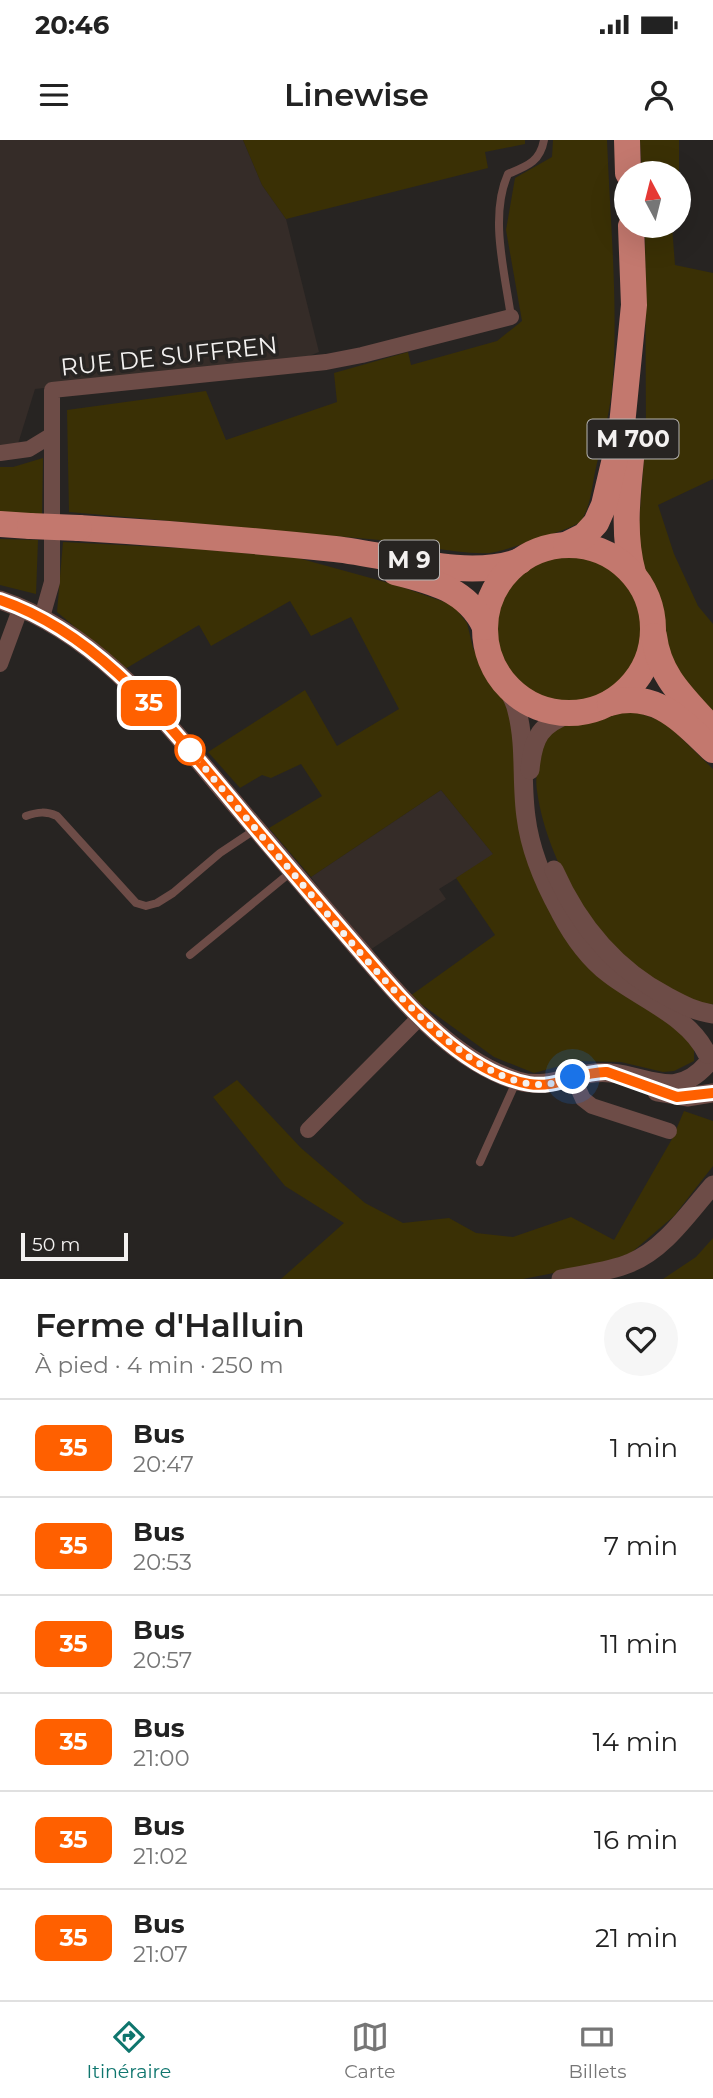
<!DOCTYPE html>
<html lang="fr">
<meta charset="utf-8">
<style>
body{margin:0;font-family:Montserrat,sans-serif;background:#f6f6f6;color:#222;height:100vh;display:flex;flex-direction:column;font-size:26px;white-space:nowrap}
*{box-sizing:border-box;margin:0}
p{font-size:23px;color:#767676}
.icon{flex:none;width:38px;height:38px;fill:none;stroke:currentColor;stroke-width:2;stroke-linecap:round;stroke-linejoin:round}
.map{position:relative;height:1139px;overflow:hidden}
.details{display:flex;flex-direction:column;background:#fff;flex:1}
.details>*{flex:none}
.badge{padding:0 14px;border-radius:10px;font-size:24px;line-height:46px}
.needle{width:46px;rotate:353deg}
.fabs{position:absolute;left:614px;top:21px;display:grid;gap:14px}
.fabs a{display:grid;place-items:center;width:77px;height:77px;border-radius:50%;background:#fff;box-shadow:0 7px 28px #0002;font-size:35px}
.scale{position:absolute;left:21px;bottom:18px;width:107px;box-sizing:border-box;padding-left:7px;border:4px solid #f3f1f0;border-top:0;font-size:19px;line-height:24px;white-space:nowrap;color:#f3f1f0;-webkit-text-stroke:5px #272422;paint-order:stroke}
.you{position:absolute;width:35px;height:35px;margin:-18px;border:5px solid #fff;border-radius:50%;background:#1a73e8;box-shadow:0 0 0 10px #1a73e833}
.map>.badge{position:absolute;translate:-50% -50%;box-shadow:0 0 0 4px #fff}
.round{display:grid;place-items:center;flex:none;width:74px;height:74px;border-radius:37px;background:#f6f6f6}
.summary{display:flex;align-items:center;justify-content:space-between;height:119px;padding:0 35px}
h1{font-size:33px;font-weight:600;line-height:52px}
ul{padding:0;list-style:none}
li{display:flex;align-items:center;gap:21px;height:98px;padding:0 35px;border-top:2px solid #e0e0e0}
li div{flex:1}
li b{display:block;font-size:26px}
li em{font-style:normal}
li .badge{min-width:77px;font-weight:700;text-align:center}
.status{display:flex;justify-content:space-between;align-items:center;height:49px;padding:0 35px;background:#fff;direction:ltr}
.status svg{height:19px;fill:currentColor}
header{display:flex;justify-content:space-between;align-items:center;height:91px;padding:0 35px;background:#fff;font-size:32px;font-weight:600}
.dock{display:flex;justify-content:space-around;align-items:center;height:98px;border-top:2px solid #e0e0e0;background:#fff;font-size:19px;color:#767676}
.dock a{display:grid;justify-items:center;gap:4px}
.dock .on{color:#0f766e}
.map>svg:first-child{display:block}
.built{fill:#352c28}
.green{fill:#3a3005}
.lines{fill:none;stroke-linecap:round;stroke-linejoin:round}
.service{stroke:#6d4c47;stroke-width:8}
.minor{stroke:#6d4c47;stroke-width:16}
.tertiary{stroke:#6d4c47;stroke-width:19}
.trunk{stroke:#c3786e;stroke-width:26}
.trunk-bridge{stroke:#c3786e;stroke-width:26}
.line-casing{stroke:#fff;stroke-width:16}
.line{stroke:#ff6000;stroke-width:10}
.walk{stroke:#f3f1f0;stroke-width:7;stroke-dasharray:0 12.6}
.stop-dot{fill:#fff;stroke:#ff6000;stroke-width:3.5}
.labels{text-anchor:middle;dominant-baseline:central;stroke-width:7;stroke-linejoin:round;paint-order:stroke}
.shield{fill:#272422;stroke:#b6b4b2;stroke-width:2}
.shield-label{font-size:23px;font-weight:bold;fill:#f3f1f0}
.street-label{font-size:24px;fill:#f3f1f0;stroke:#272422}
</style>
<div class="status"><b>20:46</b><svg viewBox="0 0 49 12"><path d="M0 12V9h3v3zM5 12V6h3v6zM10 12V3h3v9zM15 12V0h3v12zM26 1h20v11H26zM47 4h2v5h-2z"/></svg></div>
<header><svg class="icon" aria-label="menu" viewBox="0 0 24 24"><path d="M4 6h16M4 12h16M4 18h16"/></svg>Linewise<svg class="icon" aria-label="person" viewBox="0 0 24 24"><circle cx="12" cy="8" r="4"/><path d="M4 21q1-7 8-7t8 7"/></svg></header>
<div class="map">
<svg width="713" height="1139" viewBox="0 0 713 1139">
<rect width="100%" height="100%" fill="#272422"/>
<g class="built">
<path d="M0,0h243l19,45 24,34 33,133 -22,9 -262,28 -18,58 -17,-1z"/>
<path d="M441,650l53,65 -55,34 7,10 -79,53 -56,-75z"/>
</g>
<g class="green">
<path d="M243,0h282v4l-40,8 3,16 -202,51 -24,-34z"/>
<path d="M553,0h54c3,79 11,159 6,238 -2,32 -11,63 -18,94 -3,15 -5,38 -15,50 -6,6 -79,30 -90,31 -33,2 -76,-10 -110,-13 -104,-9 -208,-19 -311,-28l-2,-102 139,-19 20,49 111,-38 -3,-29 74,-21 3,13 86,-24 25,-20 -16,-91 9,-52 37,-21z"/>
<path d="M640,0h39v33h-37z"/>
<path d="M645,86h27l3,39 38,8v206l-55,26 16,49 24,52 15,18v91l-46,-57 -6,-50 -17,-36 -6,-36 8,-104z"/>
<path d="M43,318l-1,58 -42,-4v-45h13z"/>
<path d="M0,399l38,1 -2,54 -36,-9z"/>
<path d="M63,402l136,7 99,9 98,27 57,20 14,18 6,25 19,35 20,29 13,128 153,186 16,24v11l-20,10 -11,1 -42,-10 -43,-1 -44,12 -40,-16 -84,-61 85,-61 -39,-57 37,-24 -52,-64 -130,87 -42,-49 53,-32 -21,-32 -30,14 -9,-3 -22,13 -32,-36 97,-62 32,56 62,-37 -48,-92 -40,19 -21,-35 -79,45 -12,-21 -74,44 -68,-57z"/>
<circle cx="569" cy="489" r="75"/>
<path d="M630,570l35,12 48,47v235c-13,1 -24,-6 -35,-11 -73,-33 -130,-124 -141,-202 -3,-20 4,-38 9,-57l19,-10 27,-2z"/>
<path d="M237,940l64,68 64,55 38,20 46,-5 27,15 37,4 58,-20 43,23 58,-101 12,-28 29,10v45l-39,50 -43,37 -31,11 -77,15h-242l63,-56 -59,-37 -72,-89z"/>
<path d="M713,1098v41h-50l33,-22z"/>
</g>
<g class="lines">
<g class="service">
<path d="M511,177c-6,-44 -22,-101 -3,-143 19,-8 32,-12 36,-34"/>
<path d="M26,676c12,-4 20,-5 31,0l79,87 10,3 11,-3 16,-10 47,-40 36,-24"/>
<path d="M190,815l101,-83"/>
<path d="M480,1022l36,-80"/>
</g>
<g class="minor">
<path d="M0,313l29,-4 23,-14"/>
<path d="M42,477l10,-35v-192l274,-28 36,-7 149,-38"/>
<path d="M0,524l21,-57"/>
<path d="M573,937l10,22 9,7 77,25"/>
<path d="M308,990l113,-114"/>
</g>
<g class="tertiary">
<path d="M0,460c99,33 165,121 230,198 44,52 89,105 134,157 42,49 90,106 154,126 33,10 60,-12 93,-8 41,4 65,27 97,-10"/>
<path d="M504,542c5,9 11,18 13,29 9,34 4,71 9,106 4,33 18,66 34,95 12,23 28,46 49,62 32,25 80,42 98,80"/>
<path d="M530,630c3,-33 10,-46 42,-57"/>
<path d="M554,730c24,54 61,99 114,127 15,8 28,15 45,17"/>
<path d="M657,952l30,5 26,-4"/>
<path d="M561,1139c23,-5 48,-7 69,-16 35,-14 59,-51 83,-78"/>
</g>
<g class="trunk">
<path d="M627,0l1,33"/>
<path d="M633,299c-4,44 -12,91 0,134"/>
<path d="M0,384l30,2"/>
<path d="M79,388c85,5 170,12 256,21 56,6 131,32 185,12"/>
<circle cx="569" cy="489" r="84"/>
<path d="M566,405l18,-9 12,-13 8,-18 13,-55 5,-25 12,-120 -3,-79"/>
<path d="M395,432c37,9 73,18 90,55"/>
<path d="M654,496c5,42 33,64 59,94"/>
<path d="M610,563c46,-13 72,18 103,47"/>
</g>
<path class="trunk-bridge" d="M30,386l49,2"/>
</g>
<g class="lines">
<g class="line-casing">
<path id="line" d="M0,460c99,34 164,120 230,198 43,52 87,103 131,154 42,49 101,120 168,132 27,5 51,-13 78,-12l70,25 36,-4"/>
</g>
<use href="#line" class="line"/>
<path class="walk" d="M190,610c35,43 75,90 112,134 51,59 150,190 229,200 15,2 29,-2 42,-7"/>
</g>
<circle class="stop-dot" cx="190" cy="610" r="14"/>
<g class="labels">
<g class="shield">
<rect x="587.5" y="279.5" width="91" height="39" rx="5"/>
<rect x="379" y="400.5" width="60" height="39" rx="5"/>
</g>
<g class="shield-label">
<text x="633" y="299">M 700</text>
<text x="409" y="420">M 9</text>
</g>
<g class="street-label">
<text transform="translate(169 216) rotate(-6)">RUE DE SUFFREN</text>
</g>
</g>
</svg>
<div class="fabs">
<a><svg class="needle" viewBox="-14 -14 28 28"><path d="M0-13l5 13h-10z" fill="#e53935"/><path d="M0 13l5-13h-10z" fill="#767676"/></svg></a>
</div>
<div class="scale">50 m</div>
<div class="you" style="left:573px;top:937px"></div>
<b class="badge" style="left:149px;top:563px;background:#ff6000;color:#fff">35</b>
</div>
<section class="details">
<div class="summary"><div><h1>Ferme d'Halluin</h1><p>À pied · 4 min · 250 m</p></div><a class="round"><svg class="icon" aria-label="heart" viewBox="0 0 24 24"><path d="M12 20l-8-8c-3-5 5-10 8-4 3-6 11-1 8 4z"/></svg></a></div>
<ul>
<li><span class="badge" style="background:#ff6000;color:#fff">35</span><div><b>Bus</b><p>20:47</p></div><em>1 min</em></li>
<li><span class="badge" style="background:#ff6000;color:#fff">35</span><div><b>Bus</b><p>20:53</p></div><em>7 min</em></li>
<li><span class="badge" style="background:#ff6000;color:#fff">35</span><div><b>Bus</b><p>20:57</p></div><em>11 min</em></li>
<li><span class="badge" style="background:#ff6000;color:#fff">35</span><div><b>Bus</b><p>21:00</p></div><em>14 min</em></li>
<li><span class="badge" style="background:#ff6000;color:#fff">35</span><div><b>Bus</b><p>21:02</p></div><em>16 min</em></li>
<li><span class="badge" style="background:#ff6000;color:#fff">35</span><div><b>Bus</b><p>21:07</p></div><em>21 min</em></li>
</ul>
</section>
<nav class="dock">
<a class="on"><svg class="icon" aria-label="directions" viewBox="0 0 24 24"><path d="M12 3l9 9-9 9-9-9zM9 14v-3h6M13 9l2 2-2 2"/></svg>Itinéraire</a>
<a><svg class="icon" aria-label="map" viewBox="0 0 24 24"><path d="M3 6l6-2 6 2 6-2v14l-6 2-6-2-6 2zM9 4v14M15 6v14"/></svg>Carte</a>
<a><svg class="icon" aria-label="tickets" viewBox="0 0 24 24"><path d="M3 7h18v10H3zM15 7v10"/></svg>Billets</a>
</nav>
